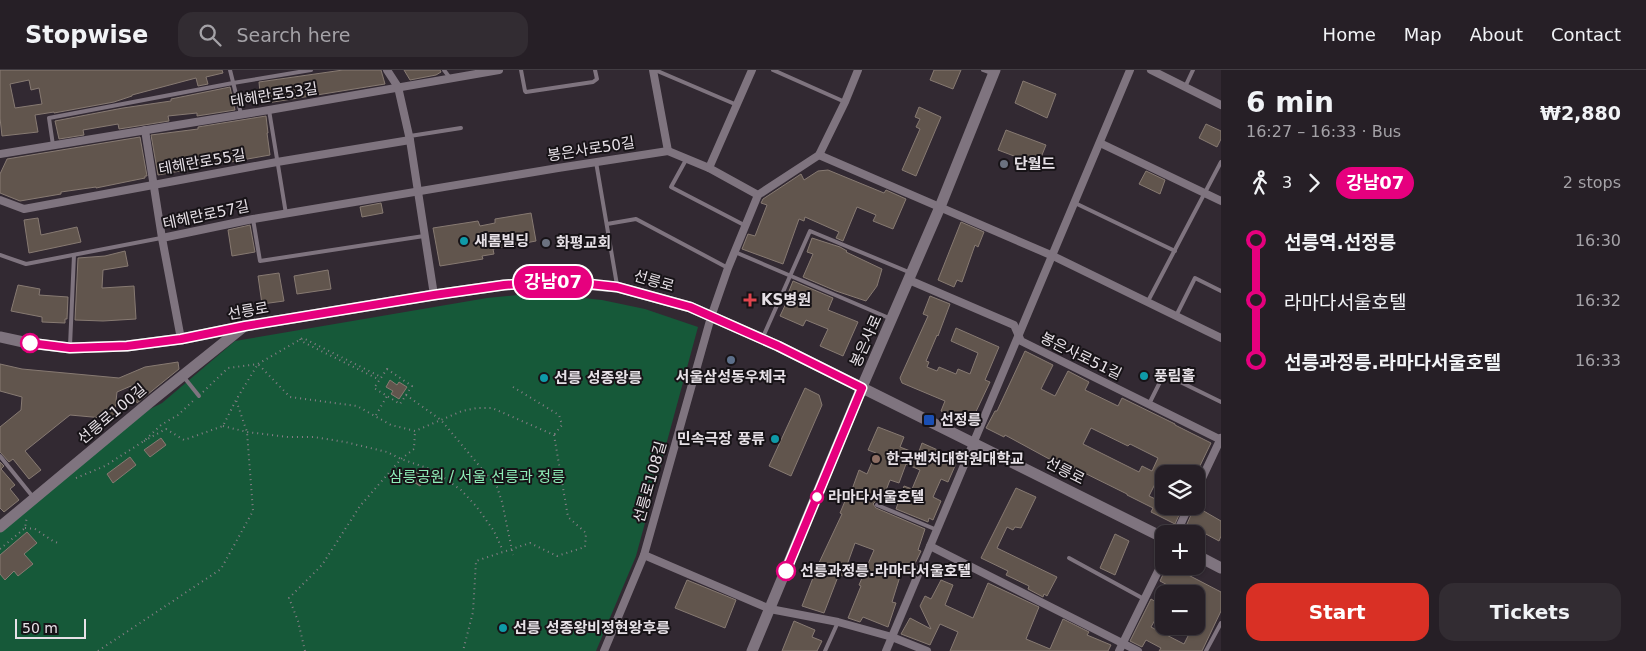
<!DOCTYPE html>
<meta charset="utf-8">
<style>
body{margin:0;font-family:"DejaVu Sans","Noto Sans KR",sans-serif;background:#322c32;color:#f1f3f6;height:100vh;display:flex;flex-direction:column;font-size:19px;white-space:nowrap}
*{box-sizing:border-box;margin:0}
p{font-size:16px;color:#a4a2a7}
.icon{flex:none;width:28px;height:28px;fill:none;stroke:currentColor;stroke-width:2;stroke-linecap:round;stroke-linejoin:round}
.map{position:relative;flex:1;overflow:hidden}
.sheet{display:flex;flex-direction:column;background:#261f26;width:425px}
.sheet>*{flex:none}
.badge{padding:0 10px;border-radius:16px;font-size:18px;line-height:32px}
.tools{position:absolute;left:1155px;top:395px;display:grid;gap:10px}
.tools a{display:grid;place-items:center;width:50px;height:50px;border-radius:10px;background:#261f26;box-shadow:0 1px 4px #0004,0 0 0 1px #423d43;font-size:25px}
.scale{position:absolute;left:15px;bottom:12px;width:71px;box-sizing:border-box;padding-left:5px;border:2px solid #e7e1e7;border-top:0;font-size:14px;line-height:18px;white-space:nowrap;color:#e7e1e7;-webkit-text-stroke:4px #171317;paint-order:stroke}
.map>.badge{position:absolute;translate:-50% -50%;box-shadow:0 0 0 2px #fff}
.legs{display:flex;align-items:center;gap:8px;height:55px;padding:0 25px;font-size:16px}
.legs p{margin-inline-start:auto}
.head{display:flex;align-items:center;justify-content:space-between;height:85px;padding:0 25px}
h1{font-size:28px;font-weight:700;line-height:38px}
.cta{display:flex;gap:10px;margin-top:auto;padding:10px 25px}
.cta a{flex:1;height:58px;border-radius:15px;background:#d93025;color:#fff;font-size:20px;font-weight:700;line-height:58px;text-align:center}
.cta a+a{background:#322c32;color:#f1f3f6}
ul{padding:0 25px;list-style:none}
li{display:flex;align-items:center;gap:18px;height:60px;font-size:19px}
li i{display:grid;place-items:center;width:8px;height:100%;margin:0 6px;background:currentColor}
li i::after{content:'';width:12px;height:12px;margin:-6px;border:4px solid;border-radius:50%;background:#261f26}
li p{margin-inline-start:auto}
li:first-child i{background:linear-gradient(#0000 50%,currentColor 0)}
li:last-child i{background:linear-gradient(currentColor 50%,#0000 0)}
header{display:flex;align-items:center;gap:30px;box-sizing:border-box;height:70px;padding:0 25px;background:#261f26;border-bottom:1px solid #423d43}
header strong{font-size:24px}
nav{display:flex;gap:28px;margin-inline-start:auto;font-size:18px}
.search{width:350px;height:45px;background:#322c32;display:flex;align-items:center;gap:12px;box-sizing:border-box;padding:0 18px;border-radius:15px;color:#a4a2a7;font-size:19px}
main{display:flex;flex:1;min-height:0}
.map>svg:first-child{display:block}
.green{fill:#165939}
.building{fill:#61554d;stroke:#877a72;fill-rule:evenodd}
.lines{fill:none;stroke-linecap:round;stroke-linejoin:round}
.path{stroke:#877f87;stroke-width:2;stroke-dasharray:1 4;stroke-linecap:butt}
.lane{stroke:#7f747f;stroke-width:4}
.street{stroke:#7f747f;stroke-width:8}
.secondary{stroke:#7f747f;stroke-width:11}
.line-1-casing{stroke:#fff;stroke-width:11}
.line-1{stroke:#e6007e;stroke-width:8}
.worship-dot{fill:#6b7280;stroke:#171317;stroke-width:2}
.culture-dot{fill:#0f9aa8;stroke:#171317;stroke-width:2}
.health-dot{fill:#e0444e;stroke:#171317;stroke-width:2}
.stop-1-dot{fill:#fff;stroke:#e6007e;stroke-width:2.5}
.service-dot{fill:#5c6f8a;stroke:#171317;stroke-width:2}
.transit-dot{fill:#1a4fb4;stroke:#171317;stroke-width:2}
.education-dot{fill:#8d6e63;stroke:#171317;stroke-width:2}
.labels{text-anchor:middle;dominant-baseline:central;stroke-width:4;stroke-linejoin:round;paint-order:stroke}
.street-label{font-size:15px;fill:#e7e1e7;stroke:#171317}
.poi-label{font-size:15px;font-weight:bold;fill:#e7e1e7;stroke:#171317;text-anchor:start}
.park-label{font-size:15px;fill:#8feeb8;stroke:#171317}
.stop-label{font-size:15px;font-weight:bold;fill:#e7e1e7;stroke:#171317;text-anchor:start}
</style>
<header>
<strong>Stopwise</strong>
<div class="search"><svg class="icon" aria-label="search" viewBox="0 0 24 24"><circle cx="10" cy="10" r="6"/><path d="M15 15l6 6"/></svg>Search here</div>
<nav><a>Home</a><a>Map</a><a>About</a><a>Contact</a></nav>
</header>
<main>
<div class="map">
<svg width="1221" height="581" viewBox="0 0 1221 581">
<rect width="100%" height="100%" fill="#322932"/>
<path class="green" d="M537,223l65,7 43,9 53,18 -62,229 -40,95h-596v-122l50,-41 100,-79 12,-6 73,-62 252,-43z"/>
<g class="building">
<path d="M0,0h222l1,3 -17,4 2,7 -10,2 -2,-8 -64,17v1l-18,6 -60,11v-1l-19,3 3,17 -36,4 -2,-18zM29,10l2,10 8,-2 3,16 -27,4 -5,-24z"/>
<path d="M343,0h38l4,14 -124,20 -2,-22z"/>
<path d="M404,0h36l1,2 -5,3 -26,5z"/>
<path d="M934,0h27l-8,19 -23,-9z"/>
<path d="M1023,11l33,13 -9,24 -32,-15z"/>
<path d="M230,17l5,23 -38,6v-3l-29,3 1,5 -50,8 -1,-5 -35,6 1,5 -25,4 -4,-18 68,-13 48,-7v-2z"/>
<path d="M919,37l22,10 -25,59 -14,-6 18,-41 -4,-2 4,-8 -5,-2z"/>
<path d="M266,46l2,17h-1l3,22 -112,20 -7,-40 47,-6v-2z"/>
<path d="M1206,54l15,7v8l-4,8 -18,-9z"/>
<path d="M1006,60l40,15 -8,20 -40,-15z"/>
<path d="M140,67l7,39h-2v2l-49,10v-1l-35,5v2l-41,7 -20,-8v-19l7,-15z"/>
<path d="M828,100l56,23 2,-3 20,9 -13,30 -20,-8 3,-6 -19,-8 -14,34 -7,-3 3,-6 -34,-15 -1,4 -5,-2 -16,45 -41,-15 6,-15 7,2 12,-31 -6,-2 2,-4 38,-25 3,6 14,-9z"/>
<path d="M1146,101l19,9 -5,14 -21,-10z"/>
<path d="M381,133l2,10 -21,4 -2,-10z"/>
<path d="M531,143l5,28 -43,8 1,5 -12,2 1,3 -43,7 -7,-38 45,-7 2,5 15,-3v-4z"/>
<path d="M38,148l3,17 36,-8 4,15 -52,11 -5,-33z"/>
<path d="M961,152l23,10 -6,15 -3,-2 -13,37 -5,-2 -3,7 -16,-7z"/>
<path d="M250,155l5,27 -23,4 -4,-26z"/>
<path d="M812,168l28,9 7,4 -1,1 36,17 -5,17 -11,15 -30,-10 -33,-14 10,-23 -6,-2z"/>
<path d="M125,181l3,15 -25,4 -1,18 32,-2 2,33 -33,2 -28,-1 3,-62 27,-2z"/>
<path d="M328,200l3,19 -34,5 -3,-18z"/>
<path d="M279,203l5,28 -22,3 -4,-28z"/>
<path d="M793,211l40,17 -5,12 30,12 -15,34 -23,-10 8,-17 -22,-9 -3,6 -23,-10 9,-19 -2,-1z"/>
<path d="M18,215l22,4 -1,6 29,2 -1,22h-2v4l-23,-1v-5l-31,-6z"/>
<path d="M930,226l20,8 -12,32 -1,-1 -11,26 3,1 -2,5 10,4 2,-4 17,7 2,-5 12,5 8,-21 -27,-12 5,-13 43,19 -14,33 5,2 -18,38 -15,-7 -2,4 -14,-6 4,-10 -43,-18 -2,-5 28,-62 -5,-2z"/>
<path d="M1025,281l28,14 -12,24 14,7 13,-25 21,11 -4,8 33,16 4,-8 53,26v1l36,18 -15,31h-36l-11,22 15,7v3h19l-8,18 -24,-12 2,-4 -26,-13v-1l-75,-37 -1,3 -46,-25 -1,2 -18,-9 9,-17h2zM1091,358l37,18 2,-2 28,14 -6,13 -10,-5 -3,6 -56,-28z"/>
<path d="M178,292l1,7 -42,34 -6,-17 -14,6 -3,27 -44,-4 -45,36 16,19 -12,9 -16,-20 -4,3 -9,-10v-25l21,-17 1,-13 -22,-6v-27l22,5 97,9 26,-11z"/>
<path d="M390,310l7,5 2,-3 8,5 -8,12 -8,-5 2,-3 -7,-4z"/>
<path d="M805,318l14,7 3,10 -31,71 -22,-10z"/>
<path d="M878,357l26,10 -4,10 18,7 4,-11 36,16 -10,23 -7,-3 -8,18 8,4 -8,19 -4,-2 -1,4 -32,-13 8,-23 8,3 8,-19 -14,-6 -7,19 -9,-3 -9,23 -5,-2 -3,3 3,4 49,21 -7,21 3,1 -11,23 -8,-4 -10,32 4,1 -8,24 -25,-10 -3,5 -12,-4 13,-32 -2,-1 15,-35 -19,-7 -12,33 -4,-2 -15,39 -22,-7 16,-41 24,-51 -2,-1 8,-19 2,1 9,-25 8,4 9,-21 -8,-3z"/>
<path d="M161,368l5,7 -16,12 -6,-7z"/>
<path d="M130,387l6,8 -23,18 -6,-9z"/>
<path d="M0,392l4,4 -3,3 14,16 -5,4 9,11 -15,12 -4,-4z"/>
<path d="M414,401l11,7 -5,8 -11,-7z"/>
<path d="M1016,418l20,9 -15,31 -6,-1 -2,3 -6,-3 -10,21 60,29 -10,19 -3,-2 -1,3 -15,-8 1,-3 -23,-11 2,-4 -27,-13z"/>
<path d="M1195,436l26,15v15l-2,5 -32,-17z"/>
<path d="M27,462l10,11 -13,11 9,10 -15,12 -4,-5 -9,9 -5,-6v-19z"/>
<path d="M1115,464l14,7 -14,34 -15,-7z"/>
<path d="M1167,496h4l50,26v19l-19,40h-43l2,-3 -15,-8 -4,7 -12,-6 21,-42 12,7 -12,21 33,17 9,-18h3v-8l7,-14 -7,-4v-6h-12l-24,-13z"/>
<path d="M687,510l49,20 -11,28 -50,-20z"/>
<path d="M941,510l12,5 -8,20 28,13 15,-35 51,24 -13,32 24,10 13,-30 26,13 -2,3 24,10 -3,6h-158l8,-19 -18,-8 -10,21 -29,-11 9,-16 21,11 -11,-23 5,-10 6,3z"/>
<path d="M794,551l21,9 -3,7 10,4 -5,10h-35z"/>
</g>
<g class="lines">
<g class="path">
<path d="M300,269l1,2 77,38h2"/>
<path d="M387,299l25,17 -12,18 -26,-16z"/>
<path d="M513,317l46,28 3,10 -8,10"/>
<path d="M203,322l25,-24 30,-4 45,-26 76,38 1,3"/>
<path d="M406,325l35,25 56,67 5,15 11,53"/>
<path d="M376,345l11,-19"/>
<path d="M223,356l24,6 41,5h26l31,5 42,10 14,7 32,11 28,20 15,16 18,25 9,20"/>
<path d="M144,371l22,-12 18,11 39,-14 13,-26 22,-36 32,33 67,9 34,19 24,6 47,-20 15,-3h15l62,27 14,82 18,16 -1,14 -28,9 -27,-13 -54,18 -3,51 -10,39"/>
<path d="M76,408l29,-12 39,-25 17,-16 17,-10 16,-15"/>
<path d="M25,458l10,1 18,12 5,2"/>
<path d="M0,479l25,-21 2,-12"/>
<path d="M98,581l123,-82 32,-58 -6,-79 -11,-32"/>
<path d="M305,581l-7,-30 -9,-23 33,-33 38,-59 41,-47 13,-10 1,-18"/>
</g>
<g class="lane">
<path d="M230,0l11,44"/>
<path d="M444,0l6,8"/>
<path d="M521,0l4,21 1,1 67,-10 4,-3 -2,-9"/>
<path d="M655,0l82,35"/>
<path d="M773,0l72,32"/>
<path d="M983,0l8,3"/>
<path d="M1185,17l8,-17"/>
<path d="M269,40l17,104"/>
<path d="M410,66l51,-8"/>
<path d="M53,75l-4,-27 184,-35 78,-13"/>
<path d="M687,88l-16,29 75,39"/>
<path d="M596,92l21,123"/>
<path d="M1075,133l100,48"/>
<path d="M253,149l7,42 164,-25"/>
<path d="M607,154l29,-5 92,49"/>
<path d="M735,182l154,66"/>
<path d="M0,185l26,9 135,-26"/>
<path d="M1147,233l74,-141"/>
<path d="M1176,246l19,-38 26,13"/>
<path d="M763,267l47,-106 101,42"/>
<path d="M70,276l4,-91"/>
<path d="M183,306l16,20"/>
<path d="M1149,334l15,-30 57,28"/>
<path d="M0,386l33,41"/>
<path d="M877,435l60,25"/>
<path d="M1069,488l75,41"/>
<path d="M825,581l13,-29"/>
<path d="M1206,581l15,-28"/>
</g>
<g class="street">
<path d="M387,0l11,17 12,53 24,155"/>
<path d="M653,0l15,81"/>
<path d="M1151,0l70,35"/>
<path d="M145,60l17,108 19,101"/>
<path d="M1100,73l121,58"/>
<path d="M0,84l269,-44 230,-40"/>
<path d="M819,85l234,101 168,82"/>
<path d="M709,98l43,-98"/>
<path d="M0,130l24,9 253,-47 133,-22"/>
<path d="M162,168l91,-19 305,-51 110,-17 41,17 49,27"/>
<path d="M909,210l105,45 7,16 200,99"/>
<path d="M1196,421l25,-53"/>
<path d="M1176,464l13,-28"/>
<path d="M930,476l208,105"/>
<path d="M644,485l126,54 68,13 54,15 35,14"/>
<path d="M604,581l40,-96 67,-238 17,-49 30,-73 61,-40 26,-53 13,-32"/>
<path d="M886,581l244,-581"/>
<path d="M1119,581l45,-92"/>
</g>
<g class="secondary">
<path d="M0,267l28,6 42,5 57,-2 54,-7 64,-13 189,-31 70,-10 50,-3 63,5 73,20 88,39 386,192"/>
<path d="M0,457l156,-130 86,-69"/>
<path d="M1196,485l25,13"/>
<path d="M752,581l110,-264 78,-180 55,-137"/>
</g>
</g>
<g class="lines">
<g class="line-1-casing">
<path id="line-1" d="M30,273l40,5 57,-2 54,-7 64,-13 189,-31 70,-10 27,-2 40,-1 46,5 73,20 88,39 84,42 -76,183"/>
</g>
<use href="#line-1" class="line-1"/>
</g>
<g class="worship-dot">
<circle cx="1004" cy="94" r="5"/>
<circle cx="546" cy="173" r="5"/>
</g>
<g class="culture-dot">
<circle cx="464" cy="171" r="5"/>
<circle cx="1144" cy="306" r="5"/>
<circle cx="544" cy="308" r="5"/>
<circle cx="775" cy="369" r="5"/>
<circle cx="503" cy="558" r="5"/>
</g>
<path class="health-dot" d="M747.5 222.5h5v5h5v5h-5v5h-5v-5h-5v-5h5z"/>
<g class="stop-1-dot">
<circle cx="30" cy="273" r="9"/>
<circle cx="817" cy="427" r="6"/>
<circle cx="786" cy="501" r="9"/>
</g>
<circle class="service-dot" cx="731" cy="290" r="5"/>
<rect class="transit-dot" x="923" y="344" width="12" height="12" rx="2.5"/>
<circle class="education-dot" cx="876" cy="389" r="5"/>
<g class="labels">
<g class="street-label">
<text transform="translate(274 25) rotate(-9)">테헤란로53길</text>
<text transform="translate(591 79) rotate(-9)">봉은사로50길</text>
<text transform="translate(202 92) rotate(-10)">테헤란로55길</text>
<text transform="translate(206 145) rotate(-12)">테헤란로57길</text>
<text transform="translate(654 211) rotate(16)">선릉로</text>
<text transform="translate(248 241) rotate(-10)">선릉로</text>
<text transform="translate(866 271) rotate(-66)">봉은사로</text>
<text transform="translate(1081 286) rotate(26)">봉은사로51길</text>
<text transform="translate(112 344) rotate(-40)">선릉로100길</text>
<text transform="translate(1065 401) rotate(27)">선릉로</text>
<text transform="translate(650 412) rotate(-74)">선릉로108길</text>
</g>
<g class="poi-label">
<text x="1014" y="94">단월드</text>
<text x="474" y="171">새롬빌딩</text>
<text x="556" y="173">화평교회</text>
<text x="761" y="230">KS병원</text>
<text x="1154" y="306">풍림홀</text>
<text x="731" y="307" text-anchor="middle">서울삼성동우체국</text>
<text x="554" y="308">선릉 성종왕릉</text>
<text x="940" y="350">선정릉</text>
<text x="765" y="369" text-anchor="end">민속극장 풍류</text>
<text x="886" y="389">한국벤처대학원대학교</text>
<text x="513" y="558">선릉 성종왕비정현왕후릉</text>
</g>
<g class="park-label">
<text x="477" y="407">삼릉공원 / 서울 선릉과 정릉</text>
</g>
<g class="stop-label">
<text x="828" y="427">라마다서울호텔</text>
<text x="800" y="501">선릉과정릉.라마다서울호텔</text>
</g>
</g>
</svg>
<div class="tools">
<a><svg class="icon" aria-label="layers" viewBox="0 0 24 24"><path d="M12 4l9 5-9 5-9-5zM3 14l9 5 9-5"/></svg></a>
<a>+</a>
<a>−</a>
</div>
<div class="scale">50 m</div>
<b class="badge" style="left:553px;top:212px;background:#e6007e;color:#fff">강남07</b>
</div>
<section class="sheet">
<div class="head"><div><h1>6 min</h1><p>16:27 – 16:33 · Bus</p></div><b>₩2,880</b></div>
<div class="legs"><svg class="icon" aria-label="walk" viewBox="0 0 24 24"><circle cx="13" cy="4" r="2"/><path d="M13 8l-2 6 4 7M11 14l-3 7M7 12l3-4h3l4 4"/></svg>3<svg class="icon" aria-label="forward" viewBox="0 0 24 24"><path d="M9 5l7 7-7 7"/></svg><b class="badge" style="background:#e6007e;color:#fff">강남07</b><p>2 stops</p></div>
<ul>
<li><i style="color:#e6007e"></i><b>선릉역.선정릉</b><p>16:30</p></li>
<li><i style="color:#e6007e"></i><span>라마다서울호텔</span><p>16:32</p></li>
<li><i style="color:#e6007e"></i><b>선릉과정릉.라마다서울호텔</b><p>16:33</p></li>
</ul>
<div class="cta"><a>Start</a><a>Tickets</a></div>
</section>
</main>
